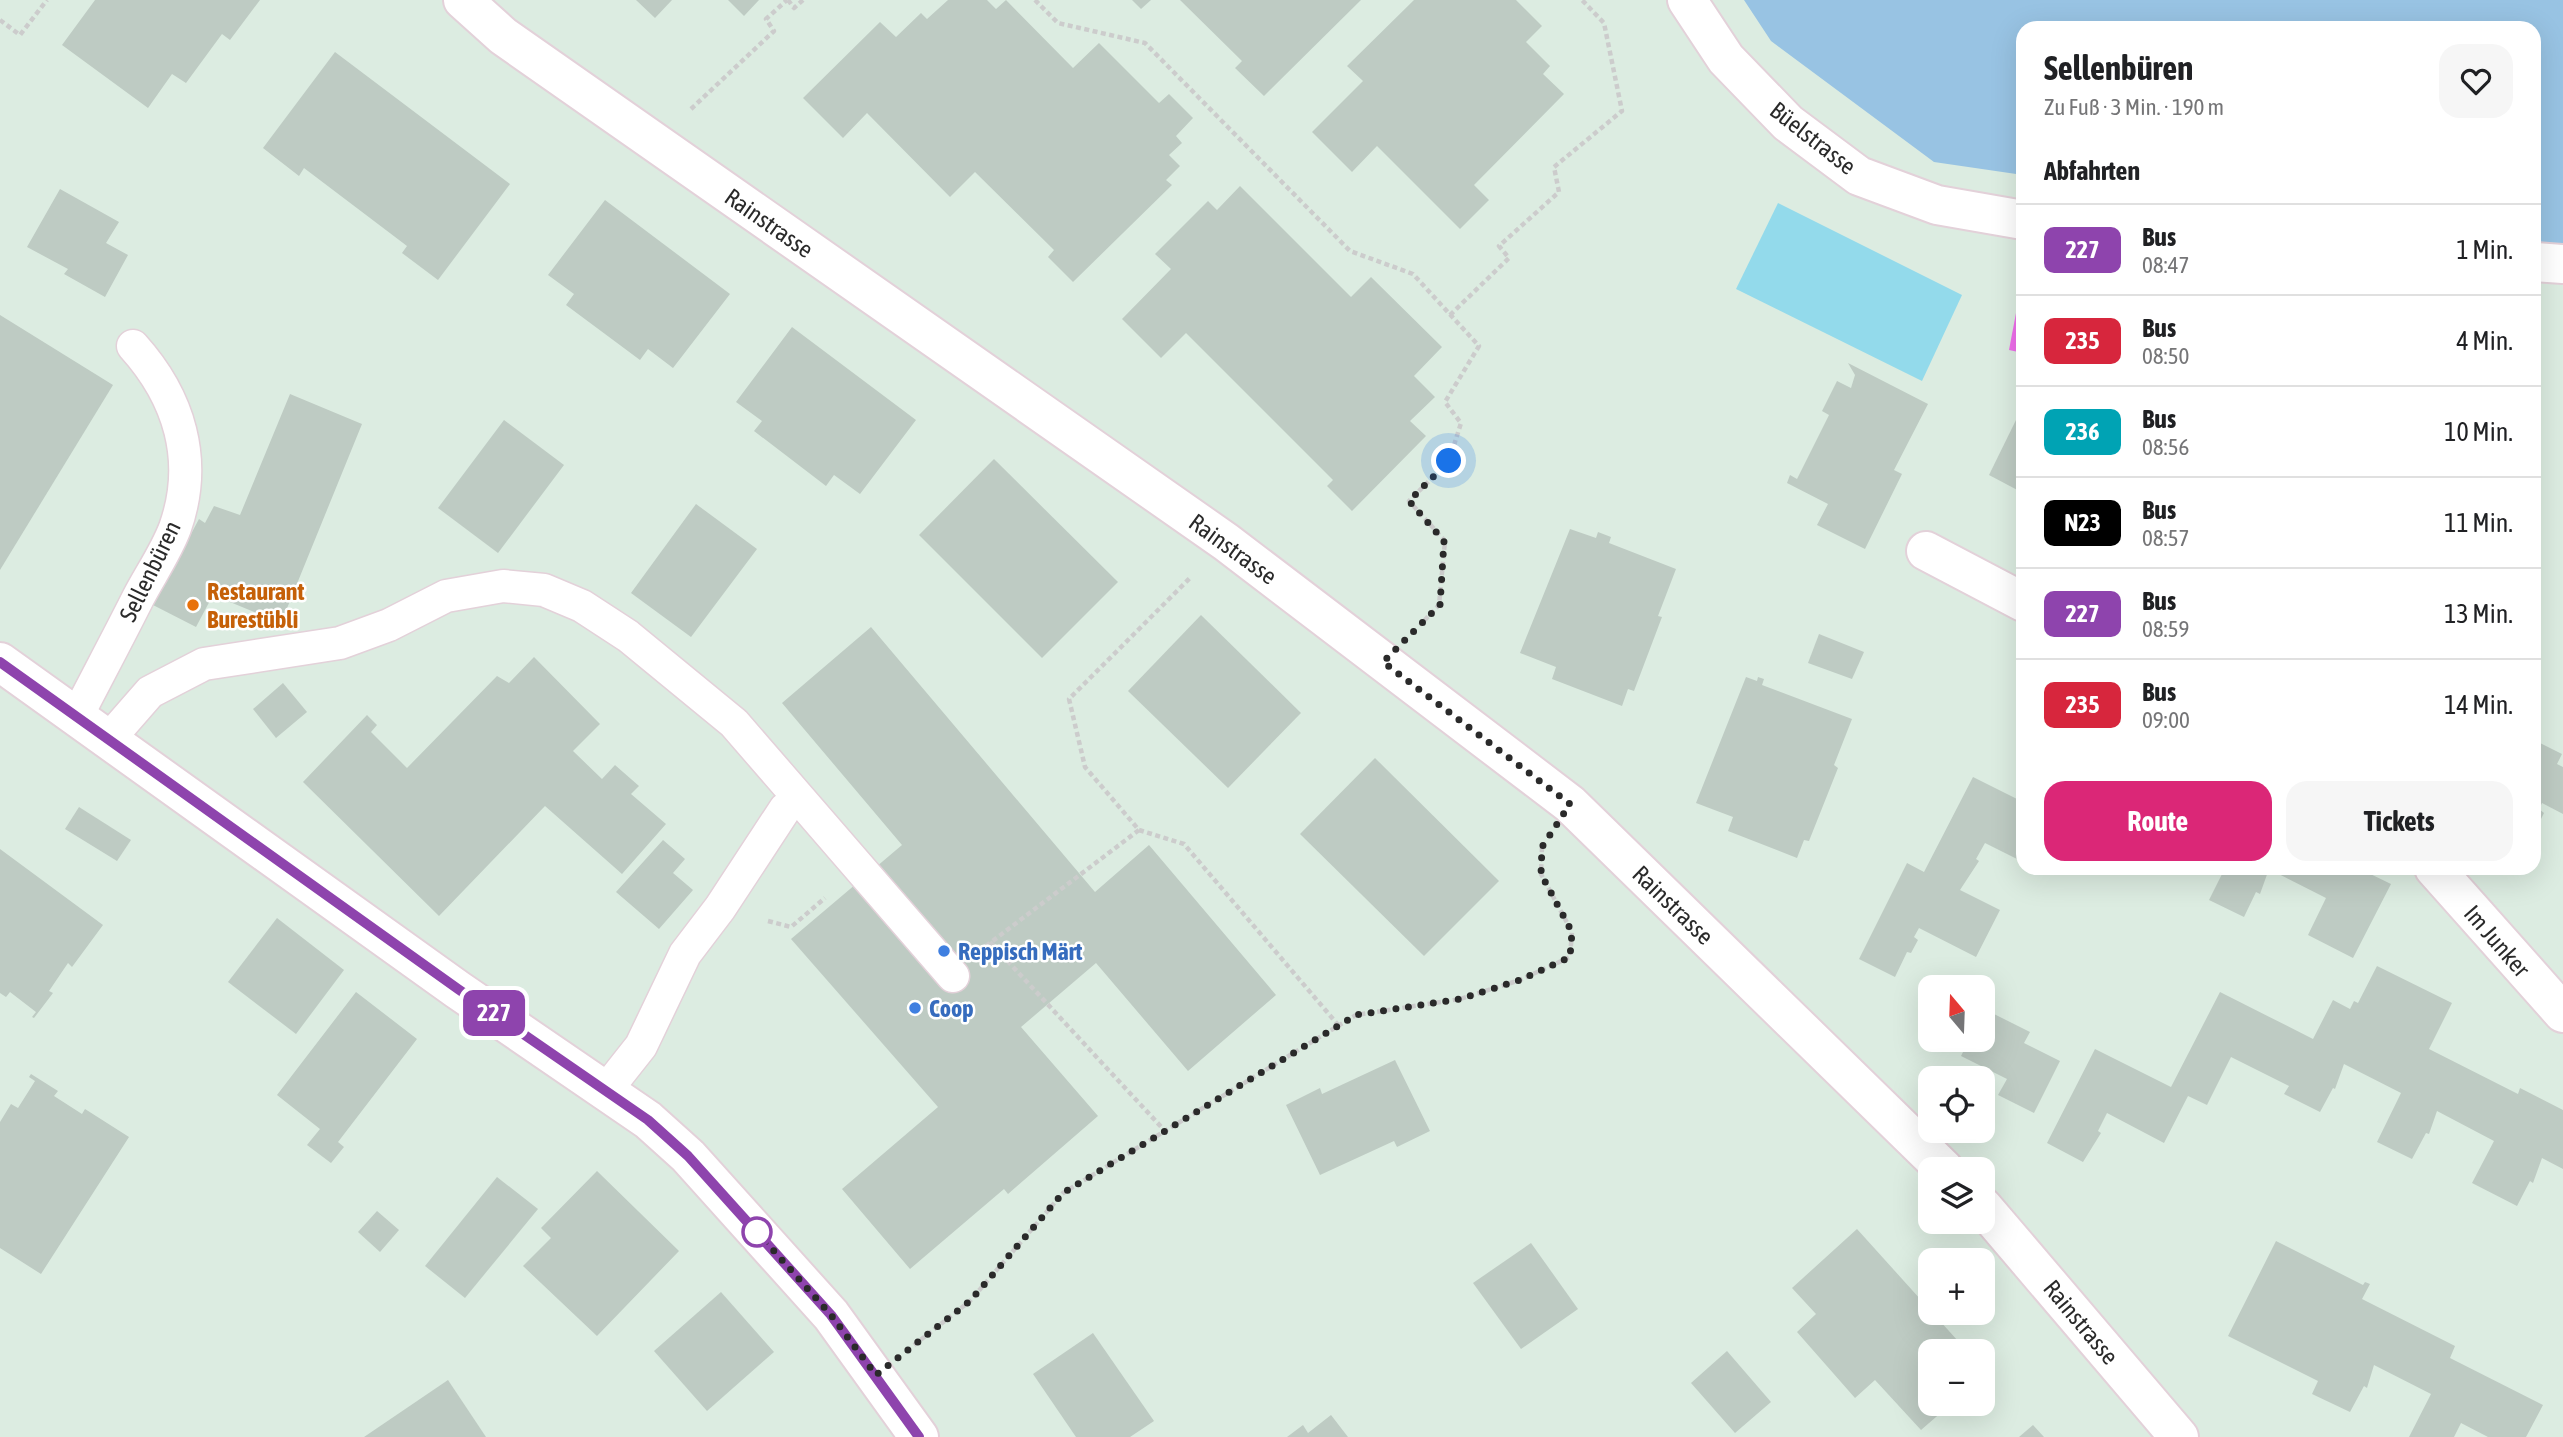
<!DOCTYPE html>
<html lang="de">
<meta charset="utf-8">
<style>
body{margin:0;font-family:"Asap Condensed",sans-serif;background:#f6f6f6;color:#202124;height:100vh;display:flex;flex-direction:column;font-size:26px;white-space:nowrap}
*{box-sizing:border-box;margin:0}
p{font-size:23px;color:#757577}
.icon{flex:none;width:38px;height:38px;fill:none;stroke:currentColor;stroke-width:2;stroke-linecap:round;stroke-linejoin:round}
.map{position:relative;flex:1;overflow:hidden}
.panel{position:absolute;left:2016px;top:21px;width:525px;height:854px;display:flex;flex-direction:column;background:#fff;border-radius:21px;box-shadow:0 7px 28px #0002}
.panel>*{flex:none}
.badge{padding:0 14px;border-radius:10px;font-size:24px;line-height:46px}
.needle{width:46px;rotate:341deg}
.buttons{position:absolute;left:1918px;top:975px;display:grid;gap:14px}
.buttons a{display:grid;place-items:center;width:77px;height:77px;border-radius:14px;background:#fff;box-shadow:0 7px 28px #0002;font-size:35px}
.you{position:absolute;width:35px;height:35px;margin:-18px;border:5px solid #fff;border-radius:50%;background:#1a73e8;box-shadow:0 0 0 10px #1a73e833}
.map>.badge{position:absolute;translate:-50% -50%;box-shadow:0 0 0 4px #fff}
h2{padding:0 28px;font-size:26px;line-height:63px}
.round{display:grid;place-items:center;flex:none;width:74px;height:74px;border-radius:21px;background:#f6f6f6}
.headline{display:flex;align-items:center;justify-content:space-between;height:119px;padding:0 28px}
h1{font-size:33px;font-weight:700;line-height:52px}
.cta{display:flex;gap:14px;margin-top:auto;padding:14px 28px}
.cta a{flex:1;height:80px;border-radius:21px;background:#db2777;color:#fff;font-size:28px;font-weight:700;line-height:80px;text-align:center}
.cta a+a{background:#f6f6f6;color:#202124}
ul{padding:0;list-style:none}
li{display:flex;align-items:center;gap:21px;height:91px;padding:0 28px;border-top:2px solid #e0e0e0}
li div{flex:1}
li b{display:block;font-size:26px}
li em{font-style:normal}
li .badge{min-width:77px;font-weight:700;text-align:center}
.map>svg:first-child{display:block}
.green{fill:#98c3e3}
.pitch{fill:#93daeb}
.water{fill:#ef6eeb}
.building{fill:#becbc3}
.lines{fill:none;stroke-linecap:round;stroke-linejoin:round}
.lane-casing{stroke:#e3d1d9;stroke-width:35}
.street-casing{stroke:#e3d1d9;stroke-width:42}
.secondary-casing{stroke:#e3d1d9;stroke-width:42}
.path{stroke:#ccc;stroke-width:4.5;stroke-dasharray:5 3.5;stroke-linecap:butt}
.lane{stroke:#fff;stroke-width:32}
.street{stroke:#fff;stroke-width:38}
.secondary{stroke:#fff;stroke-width:38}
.line-casing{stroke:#fff;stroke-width:16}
.line{stroke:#8e44ad;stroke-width:10}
.walk{stroke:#2a2a2a;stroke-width:7;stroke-dasharray:0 12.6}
.food-dot{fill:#e8710a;stroke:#fff;stroke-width:2.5}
.shop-dot{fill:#3f7fe0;stroke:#fff;stroke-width:2.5}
.stop-dot{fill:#fff;stroke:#8e44ad;stroke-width:3.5}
.labels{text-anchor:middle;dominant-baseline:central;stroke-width:5;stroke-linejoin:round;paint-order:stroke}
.street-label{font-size:24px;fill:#2a2a2a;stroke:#fff}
.food-label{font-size:24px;font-weight:bold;fill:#c56008;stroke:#fff;text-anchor:start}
.shop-label{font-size:24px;font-weight:bold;fill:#366cbe;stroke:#fff;text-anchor:start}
</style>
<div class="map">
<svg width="2563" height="1437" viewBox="0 0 2563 1437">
<rect width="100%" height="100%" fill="#dcece1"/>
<path class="green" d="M1744,0h819v245l-29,-3v-214h-511v147l-89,-13 -163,-121z"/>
<path class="pitch" d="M1778,203l184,92 -40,86 -186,-92z"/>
<path class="water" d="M2016,313l7,2v38l-14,-3z"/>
<g class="building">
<path d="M95,0h165l-30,40 -8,-6 -36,49 -14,-9 -24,34 -86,-63z"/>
<path d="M636,0h36l-17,18z"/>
<path d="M728,0h31l-15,16z"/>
<path d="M948,0h39l9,9 10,-9 67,68 26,-25 60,60 10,-9 24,24 -17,18 6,7 -13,12 11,11 -14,14 6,5 -99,97 -25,-25 6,-7 -79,-78 -25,25 -83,-84 -24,25 -40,-40 77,-76 16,15 25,-24 6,6z"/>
<path d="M1132,0h19l-10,9z"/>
<path d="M1180,0h181l-97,96 -29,-28 7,-7z"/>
<path d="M1414,0h102l26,26 -16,16 24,24 -7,8 21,20 -90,91 15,15 -29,29 -83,-83 -25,26 -40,-40 51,-51 -16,-15z"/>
<path d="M335,52l175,132 -72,96 -36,-27 5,-7 -103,-78 -5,8 -36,-28z"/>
<path d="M1240,186l111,111 20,-20 71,70 -28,29 21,21 -25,24 16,15 -74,75 -25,-25 6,-6 -147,-147 -25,25 -39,-39 49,-50 -16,-15 53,-53 9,9z"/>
<path d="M60,189l59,33 -13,21 22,12 -23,42 -41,-23 4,-5 -41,-22z"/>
<path d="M605,200l125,94 -57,74 -25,-19 -8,11 -74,-55 8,-11 -26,-19z"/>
<path d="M0,315l113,70 -113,185z"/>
<path d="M792,327l124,93 -56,74 -26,-19 -8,11 -72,-55 8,-10 -26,-19z"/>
<path d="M1848,363l80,41 -34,66 8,4 -37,75 -48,-24 11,-21 -41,-21 3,-8 7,4 32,-64 -7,-4 15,-30 14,7 4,-13z"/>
<path d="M290,394l72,30 -81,199 -68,-28 -17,32 -43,-22 46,-86 6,4 9,-17 26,9z"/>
<path d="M504,420l60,45 -66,88 -60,-45z"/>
<path d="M2016,420l7,4v69l-34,-18z"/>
<path d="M994,459l124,123 -76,76 -123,-123z"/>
<path d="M696,504l61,45 -66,88 -60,-44z"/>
<path d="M1570,529l26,9 2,-6 13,5 -2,6 67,26 -18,47 4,1 -28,74 -6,-2 -6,17 -70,-27 4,-12 -36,-14z"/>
<path d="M1201,615l100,98 -73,75 -100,-97z"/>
<path d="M871,627l224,265 54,-47 127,150 -88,76 -92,-108 -75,64 77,89 -90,78 -4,-5 -94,80 -68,-80 96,-82 -147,-168 111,-94 -120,-142z"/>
<path d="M1819,634l45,18 -12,27 -44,-16z"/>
<path d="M534,657l66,67 -27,27 29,28 13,-14 24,21 -8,8 35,30 -44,50 -77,-68 -106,110 -136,-134 64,-67 10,10 -6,7 36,36 90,-92 12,7z"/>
<path d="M1746,677l11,4 1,-4 6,2 -2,6 90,34 -18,46 4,3 -29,73 -5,-1 -7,18 -69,-27 5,-14 -37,-14z"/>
<path d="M283,683l24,29 -31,26 -23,-29z"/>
<path d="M2534,740l28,14 -5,10 6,3v47l-21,-11 -3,6 5,4 -5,10 -5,-3z"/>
<path d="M1375,758l124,123 -75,75 -124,-122z"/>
<path d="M1973,777l50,25v60l-38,-19 -9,16 3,2 -19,29 40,20 -24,47 -57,-29 -5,9 4,3 -7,13 -4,-1 -12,25 -36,-18 48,-96 17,9z"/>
<path d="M79,807l52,33 -14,21 -52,-32z"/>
<path d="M663,840l22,19 -12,14 20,17 -34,39 -43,-37z"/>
<path d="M0,849l103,76 -31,42 -4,-4 -19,28 4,2 -19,25 -2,-1 4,-5 -26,-20 -4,5 -6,-4z"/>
<path d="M2225,868h133l33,16 -38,74 -45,-23 18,-37 -57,-29 -9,25 -4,-2 -12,25 -35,-17z"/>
<path d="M277,918l67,52 -48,64 -68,-52z"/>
<path d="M2377,966l75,37 -23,46 89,45 2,-6 43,22v59l-21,-11 -9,25 -3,-2 -13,25 -45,-23 22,-42 -57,-30 -8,23 -3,-1 -14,26 -35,-17 24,-49 -57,-29 -9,25 -2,-1 -13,24 -36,-18 5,-8 -58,-29 -24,48 -19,-9 -24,47 -57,-30 -9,18 3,2 -18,29 -36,-19 48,-94 76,38 49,-95 93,47 20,-39 17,9 4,-8 4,2z"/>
<path d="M356,992l61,47 -79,103 6,5 -13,16 -24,-18 13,-16 -43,-34z"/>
<path d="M1984,1009l46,23 -6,11 36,18 -26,52 -36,-18 9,-16 -46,-23 8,-16h14z"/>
<path d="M1395,1060l35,71 -33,16 -3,-6 -74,34 -34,-70 34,-17 2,6z"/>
<path d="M31,1074l27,17 -4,5 28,18 3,-5 44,28 -88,137 -41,-26v-126l11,-18 7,4 17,-27 -6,-4z"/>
<path d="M597,1171l82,80 -82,85 -74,-70 28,-28 -10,-10z"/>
<path d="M497,1177l41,32 -73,89 -40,-32z"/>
<path d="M377,1211l22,19 -19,22 -22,-20z"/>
<path d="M1857,1229l110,122h-37v53h21l-30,26 -46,-50 -20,18 -58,-66 19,-18 -24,-26z"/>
<path d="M2276,1241l87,44 2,-3 5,2 -8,15 93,47 -5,12 93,47 -17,32h-38l-27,-14 -7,14h-45l22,-43 -57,-29 -7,23 -3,-2 -14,26 -38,-18 6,-13 -90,-45z"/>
<path d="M1531,1243l47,66 -57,40 -48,-66z"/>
<path d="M721,1292l53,60 -67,59 -53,-60z"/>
<path d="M1093,1333l61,88 -24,16h-54l-43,-63z"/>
<path d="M1727,1351l44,51 -36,31 -44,-50z"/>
<path d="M448,1380l38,57h-122z"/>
<path d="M1331,1415l17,22h-61l16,-12 5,8z"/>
<path d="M2033,1425l11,12h-25z"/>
</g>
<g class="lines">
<g class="lane-casing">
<g id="lane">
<path d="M77,716c20,-39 41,-78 61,-118 12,-23 28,-46 37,-70 24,-68 4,-131 -42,-182"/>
<path d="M109,739l41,-47 54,-28 136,-21 49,-18 57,-29 57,-10 41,4 38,16 46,30 106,87 219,253"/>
<path d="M607,1089l34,-43 44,-92 35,-46 65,-99"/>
</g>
</g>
<g class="street-casing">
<g id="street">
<path d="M463,0l40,36 723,506 344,262 374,365"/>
<path d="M1687,0l39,59 62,64 71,53 78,29 86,15"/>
<path d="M2534,262l29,2"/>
<path d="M1926,551l97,51"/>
<path d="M2434,868l129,145"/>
<path d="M1983,1207l196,230"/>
</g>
</g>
<g class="secondary-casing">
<path id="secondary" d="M0,662l458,328 190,130 40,36 143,159 88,122"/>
</g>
<g class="path">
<path d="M788,0l6,8 9,-8"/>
<path d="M1035,0l23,23 87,20 205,208 63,23 66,72 -34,56 16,21 -12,38 -40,40 36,40 -6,64 -19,20"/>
<path d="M0,20l20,15 27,-35"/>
<path d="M691,109l83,-78 -8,-12 21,-19"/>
<path d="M1450,315l59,-57 -10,-12 60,-54 -5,-25 68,-56 -18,-88 -22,-23"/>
<path d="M1139,830l45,14 155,182"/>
<path d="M768,921l23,6 34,-29"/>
<path d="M990,942l175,189"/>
<path d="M986,946l153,-116 -54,-63 -16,-68 122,-122"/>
<path d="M914,1345l56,-44 93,-108 293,-178 104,-16 60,-19 50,-23 2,-25 -31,-58 1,-28"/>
</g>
<use href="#lane" class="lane"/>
<use href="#street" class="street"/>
<use href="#secondary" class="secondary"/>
</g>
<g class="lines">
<g class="line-casing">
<path id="line" d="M0,662l458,327 190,131 40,36 143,159 88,122"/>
</g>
<use href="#line" class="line"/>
<path class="walk" d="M757,1232l74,83 45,60 94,-74 93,-108 293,-178 104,-16 60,-19 50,-23 2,-25 -31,-58 1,-27 28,-43 -187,-142 57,-57 4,-64 -35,-40 40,-40"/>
</g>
<circle class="food-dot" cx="193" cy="605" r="7"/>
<g class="shop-dot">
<circle cx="944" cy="951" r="7"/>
<circle cx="915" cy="1008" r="7"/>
</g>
<circle class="stop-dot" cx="757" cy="1232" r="14"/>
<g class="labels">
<g class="street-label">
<text transform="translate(1813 138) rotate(38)">Büelstrasse</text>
<text transform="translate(769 223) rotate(35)">Rainstrasse</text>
<text transform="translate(1233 549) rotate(36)">Rainstrasse</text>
<text transform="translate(150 571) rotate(-64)">Sellenbüren</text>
<text transform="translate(1673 905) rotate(44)">Rainstrasse</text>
<text transform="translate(2497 941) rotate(49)">Im Junker</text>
<text transform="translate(2081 1322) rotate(50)">Rainstrasse</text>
</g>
<g class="food-label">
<text x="207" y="591">Restaurant<tspan x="207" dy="28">Burestübli</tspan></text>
</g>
<g class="shop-label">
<text x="958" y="951">Reppisch Märt</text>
<text x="929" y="1008">Coop</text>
</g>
</g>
</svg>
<div class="buttons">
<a><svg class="needle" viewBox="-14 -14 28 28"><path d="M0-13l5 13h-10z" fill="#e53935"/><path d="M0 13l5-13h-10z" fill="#757577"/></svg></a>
<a><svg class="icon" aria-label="locate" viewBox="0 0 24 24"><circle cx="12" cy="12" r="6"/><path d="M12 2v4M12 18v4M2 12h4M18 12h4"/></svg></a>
<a><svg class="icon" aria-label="layers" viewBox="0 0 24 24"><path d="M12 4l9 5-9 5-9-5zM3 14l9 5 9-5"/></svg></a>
<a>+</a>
<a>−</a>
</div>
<div class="you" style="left:1449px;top:461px"></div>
<b class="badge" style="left:494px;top:1013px;background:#8e44ad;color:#fff">227</b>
<section class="panel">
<div class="headline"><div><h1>Sellenbüren</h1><p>Zu Fuß · 3 Min. · 190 m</p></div><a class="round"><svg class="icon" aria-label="heart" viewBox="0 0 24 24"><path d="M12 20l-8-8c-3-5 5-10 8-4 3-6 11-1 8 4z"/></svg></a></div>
<h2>Abfahrten</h2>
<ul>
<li><span class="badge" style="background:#8e44ad;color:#fff">227</span><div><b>Bus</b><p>08:47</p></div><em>1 Min.</em></li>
<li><span class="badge" style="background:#d7263d;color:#fff">235</span><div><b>Bus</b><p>08:50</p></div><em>4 Min.</em></li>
<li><span class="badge" style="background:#00a3b4;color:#fff">236</span><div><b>Bus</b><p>08:56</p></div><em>10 Min.</em></li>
<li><span class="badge" style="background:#000;color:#fff">N23</span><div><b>Bus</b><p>08:57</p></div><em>11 Min.</em></li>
<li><span class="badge" style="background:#8e44ad;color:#fff">227</span><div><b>Bus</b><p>08:59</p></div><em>13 Min.</em></li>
<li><span class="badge" style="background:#d7263d;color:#fff">235</span><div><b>Bus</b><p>09:00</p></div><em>14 Min.</em></li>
</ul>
<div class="cta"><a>Route</a><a>Tickets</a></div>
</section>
</div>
